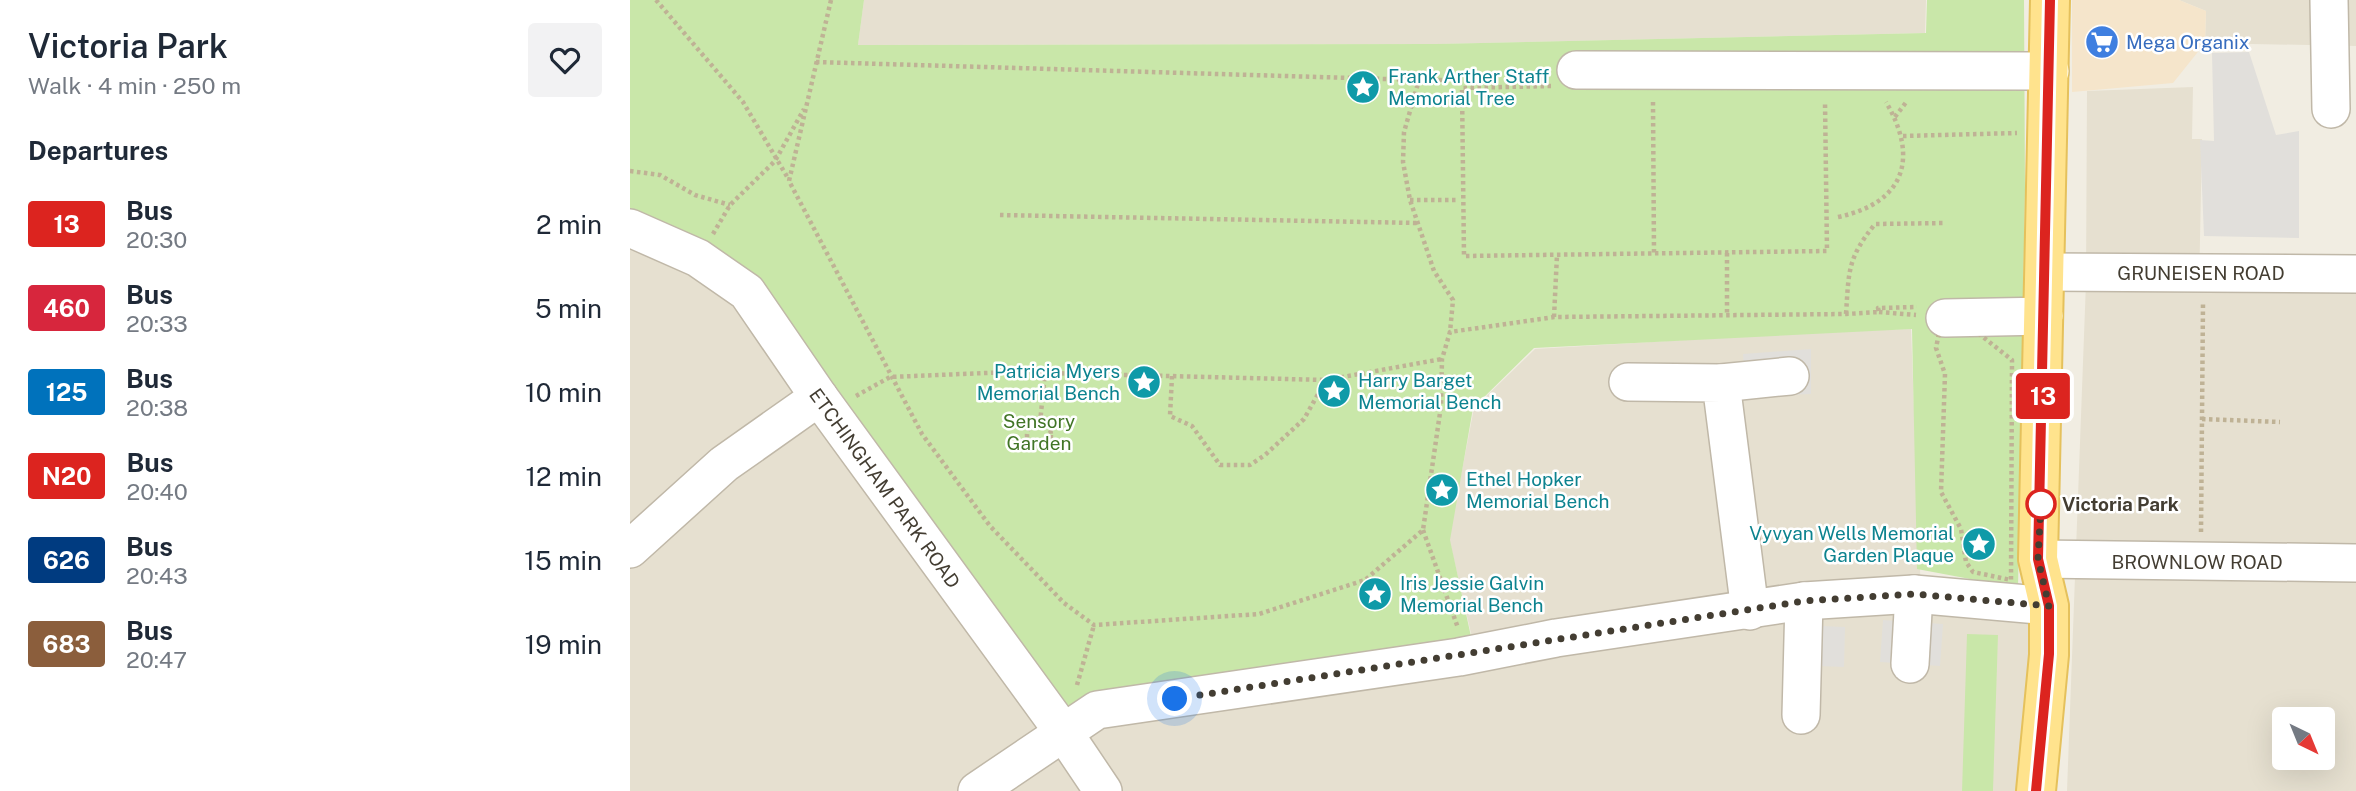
<!DOCTYPE html>
<meta charset="utf-8">
<style>
body{margin:0;font-family:"Public Sans",sans-serif;background:#f2f2f3;color:#1f2937;height:100vh;display:flex;flex-direction:column;font-size:26px;white-space:nowrap}
*{box-sizing:border-box;margin:0}
p{font-size:23px;color:#747a83}
.icon{flex:none;width:38px;height:38px;fill:none;stroke:currentColor;stroke-width:2;stroke-linecap:round;stroke-linejoin:round}
.map{position:relative;flex:1;overflow:hidden}
.side{display:flex;flex-direction:column;background:#fff;width:630px}
.side>*{flex:none}
.badge{padding:0 14px;border-radius:5px;font-size:24px;line-height:46px}
.needle{width:46px;rotate:137deg}
.buttons{position:absolute;left:1642px;top:707px;display:grid;gap:14px}
.buttons a{display:grid;place-items:center;width:63px;height:63px;border-radius:7px;background:#fff;box-shadow:0 7px 28px #0002;font-size:35px}
.you{position:absolute;width:35px;height:35px;margin:-18px;border:5px solid #fff;border-radius:50%;background:#1a73e8;box-shadow:0 0 0 10px #1a73e833}
.map>.badge{position:absolute;translate:-50% -50%;box-shadow:0 0 0 4px #fff}
h2{padding:0 28px;font-size:26px;line-height:63px}
.round{display:grid;place-items:center;flex:none;width:74px;height:74px;border-radius:7px;background:#f2f2f3}
.head{display:flex;align-items:center;justify-content:space-between;height:119px;padding:0 28px}
h1{font-size:33px;font-weight:600;line-height:52px}
ul{padding:0;list-style:none}
li{display:flex;align-items:center;gap:21px;height:84px;padding:0 28px}
li div{flex:1}
li b{display:block;font-size:26px}
li em{font-style:normal}
li .badge{min-width:77px;font-weight:700;text-align:center}
main{display:flex;flex:1;min-height:0}
.map>svg:first-child{display:block}
.residential{fill:#e6e0d0;fill-rule:evenodd}
.commercial{fill:#f5e5cb}
.green{fill:#c9e7a9}
.parking{fill:#e1dfdb}
.lines{fill:none;stroke-linecap:round;stroke-linejoin:round}
.minor-casing{stroke:#c0b8a8;stroke-width:40}
.major-casing{stroke:#e5c15c;stroke-width:42}
.path{stroke:#bfb295;stroke-width:4.5;stroke-dasharray:3.5 3.5;stroke-linecap:butt}
.minor{stroke:#fff;stroke-width:37}
.major{stroke:#ffe38d;stroke-width:38}
.line-casing{stroke:#fff;stroke-width:16}
.line{stroke:#dc241f;stroke-width:10}
.walk{stroke:#433d32;stroke-width:7;stroke-dasharray:0 12.6}
.stop-dot{fill:#fff;stroke:#dc241f;stroke-width:3.5}
.labels{text-anchor:middle;dominant-baseline:central;stroke-width:5;stroke-linejoin:round;paint-order:stroke}
.shop-label{font-size:19px;fill:#366cbe;stroke:#fff;text-anchor:start}
.culture-label{font-size:19px;fill:#0d838f;stroke:#fff;text-anchor:start}
.street-label{font-size:19px;fill:#433d32;stroke:#fff}
.park-label{font-size:19px;fill:#417526;stroke:#fff}
.stop-label{font-size:19px;font-weight:bold;fill:#433d32;stroke:#fff;text-anchor:start}
</style>
<main>
<section class="side">
<div class="head"><div><h1>Victoria Park</h1><p>Walk · 4 min · 250 m</p></div><a class="round"><svg class="icon" aria-label="heart" viewBox="0 0 24 24"><path d="M12 20l-8-8c-3-5 5-10 8-4 3-6 11-1 8 4z"/></svg></a></div>
<h2>Departures</h2>
<ul>
<li><span class="badge" style="background:#dc241f;color:#fff">13</span><div><b>Bus</b><p>20:30</p></div><em>2 min</em></li>
<li><span class="badge" style="background:#d7263d;color:#fff">460</span><div><b>Bus</b><p>20:33</p></div><em>5 min</em></li>
<li><span class="badge" style="background:#0072bc;color:#fff">125</span><div><b>Bus</b><p>20:38</p></div><em>10 min</em></li>
<li><span class="badge" style="background:#dc241f;color:#fff">N20</span><div><b>Bus</b><p>20:40</p></div><em>12 min</em></li>
<li><span class="badge" style="background:#003b80;color:#fff">626</span><div><b>Bus</b><p>20:43</p></div><em>15 min</em></li>
<li><span class="badge" style="background:#8b5e3c;color:#fff">683</span><div><b>Bus</b><p>20:47</p></div><em>19 min</em></li>
</ul>
</section>
<div class="map">
<svg width="1726" height="791" viewBox="0 0 1726 791">
<rect width="100%" height="100%" fill="#f1ede2"/>
<g class="residential">
<path d="M234,0h1062l-1,33 -487,11 -580,1z"/>
<path d="M1549,0h177v46l-151,-3 1,-32z"/>
<path d="M1563,87l-1,52h10l-3,151 157,2v499h-289l19,-509 1,-191zM1654,719h38v39h-38z"/>
<path d="M0,228l846,427 -27,-117 25,-130 61,-59 280,-17 96,-3 10,267 121,26 -4,169h-1408z"/>
</g>
<path class="commercial" d="M1442,0h107l27,11 -1,32 -32,40 -101,9z"/>
<g class="green">
<path d="M0,0h234l-6,45 578,-1 490,-11 1,-33h97l1,190 -7,398 -101,-19 -5,-240 -378,19 -61,60 -23,132 25,115 -410,75 -367,-471 -68,-31z"/>
<path d="M1337,634l31,1 -5,156h-31z"/>
</g>
<g class="parking">
<path d="M1619,52l27,83 23,-4v107l-95,-2 -4,-96 14,1 -2,-88z"/>
<path d="M1181,349v45l-65,3 -3,-43z"/>
<path d="M1253,620l60,4 -3,42 -60,-4z"/>
<path d="M1191,626l24,1 -1,40 -25,-1z"/>
</g>
<g class="lines">
<g class="minor-casing">
<g id="minor">
<path d="M1699,0l2,109"/>
<path d="M946,70l474,1"/>
<path d="M0,228l68,30 49,34 72,105 245,336 39,58"/>
<path d="M1416,272l310,2"/>
<path d="M1315,318l99,-2"/>
<path d="M998,382l93,1 29,228"/>
<path d="M1091,383l69,-7"/>
<path d="M0,549l94,-85 95,-67"/>
<path d="M1408,559l318,4"/>
<path d="M1280,664l4,-70"/>
<path d="M1171,715l3,-114"/>
<path d="M347,791l120,-81 362,-53 97,-19 248,-37 110,-7 135,12"/>
</g>
</g>
<g class="major-casing">
<path id="major" d="M1406,791l13,-136v-49l-11,-47 12,-559"/>
</g>
<g class="path">
<path d="M26,0l87,102 46,78"/>
<path d="M201,0l-42,181 133,253 68,92 74,77 30,22 165,-11 106,-34 58,-50 18,-124 1,-47 8,-27 104,-15 292,-3 33,-2 -1,-4 39,-1"/>
<path d="M186,62l603,18"/>
<path d="M812,80h-23l-15,52 -1,30 7,38 24,71 19,29 -3,32"/>
<path d="M921,86l-89,2 2,168 363,-5 -2,-149"/>
<path d="M1023,102l1,151"/>
<path d="M1265,117l12,-16"/>
<path d="M1273,136l114,-3"/>
<path d="M0,171l30,4 35,20 35,10"/>
<path d="M780,200h46"/>
<path d="M370,215l418,8"/>
<path d="M1208,217c67,-14 81,-59 48,-115"/>
<path d="M83,234l17,-29 45,-44 29,-52"/>
<path d="M1097,253v60"/>
<path d="M1309,306l9,12 30,15 34,27 -1,220 -38,-8 -7,-10 -5,-33 -20,-37 4,-118 -9,-26 6,-30z"/>
<path d="M1249,312l37,3"/>
<path d="M1216,314c3,-43 1,-55 29,-90l70,-1"/>
<path d="M924,317l3,-62"/>
<path d="M542,376l-2,40 22,10 28,39h30l15,-10 39,-36 22,-39"/>
<path d="M226,396l34,-19 120,-5 316,8 116,-21"/>
<path d="M1572,419l78,3"/>
<path d="M410,423l5,-50"/>
<circle cx="409" cy="435" r="12"/>
<path d="M793,530l35,98"/>
<path d="M1571,532l2,-229"/>
<path d="M447,685l17,-60"/>
</g>
<use href="#minor" class="minor"/>
<use href="#major" class="major"/>
</g>
<g class="lines">
<g class="line-casing">
<path id="line" d="M1406,791l13,-137v-48l-11,-47 12,-559"/>
</g>
<use href="#line" class="line"/>
<path class="walk" d="M545,699l629,-98 110,-7 135,12 -11,-47 3,-55"/>
</g>
<defs>
<g id="supermarket-disc" transform="scale(1.75)"><circle r="9.5" fill="#3f7fe0" stroke="#fff"/><path d="M-6-5.5h2.5l.6 2H6L4.5 2H-2.5L-4.4-4H-6ZM-1.5 3.2a1.3 1.3 0 1 0 .1 0ZM3 3.2a1.3 1.3 0 1 0 .1 0Z" fill="#fff"/></g>
<g id="sight-disc" transform="scale(1.75)"><circle r="9.5" fill="#0f9aa8" stroke="#fff"/><path d="M0-6L1.8-2.2L6-1.7L2.9 1.2L3.7 5.4L0 3.3L-3.7 5.4L-2.9 1.2L-6-1.7L-1.8-2.2Z" fill="#fff"/></g>
</defs>
<g fill-rule="evenodd">
<use href="#supermarket-disc" x="1472" y="42"/>
<use href="#sight-disc" x="733" y="87"/>
<use href="#sight-disc" x="514" y="382"/>
<use href="#sight-disc" x="704" y="391"/>
<use href="#sight-disc" x="812" y="490"/>
<use href="#sight-disc" x="1349" y="544"/>
<use href="#sight-disc" x="745" y="594"/>
</g>
<circle class="stop-dot" cx="1411" cy="504" r="14"/>
<g class="labels">
<g class="shop-label">
<text x="1496" y="42">Mega Organix</text>
</g>
<g class="culture-label">
<text x="758" y="76">Frank Arther Staff<tspan x="758" dy="22">Memorial Tree</tspan></text>
<text x="490" y="371" text-anchor="end">Patricia Myers<tspan x="490" dy="22">Memorial Bench</tspan></text>
<text x="728" y="380">Harry Barget<tspan x="728" dy="22">Memorial Bench</tspan></text>
<text x="836" y="479">Ethel Hopker<tspan x="836" dy="22">Memorial Bench</tspan></text>
<text x="1324" y="533" text-anchor="end">Vyvyan Wells Memorial<tspan x="1324" dy="22">Garden Plaque</tspan></text>
<text x="770" y="583">Iris Jessie Galvin<tspan x="770" dy="22">Memorial Bench</tspan></text>
</g>
<g class="street-label">
<text x="1571" y="273">GRUNEISEN ROAD</text>
<text transform="translate(255 488) rotate(54)">ETCHINGHAM PARK ROAD</text>
<text x="1567" y="562">BROWNLOW ROAD</text>
</g>
<g class="park-label">
<text x="409" y="421">Sensory<tspan x="409" dy="22">Garden</tspan></text>
</g>
<g class="stop-label">
<text x="1432" y="504">Victoria Park</text>
</g>
</g>
</svg>
<div class="buttons">
<a><svg class="needle" viewBox="-14 -14 28 28"><path d="M0-13l5 13h-10z" fill="#e53935"/><path d="M0 13l5-13h-10z" fill="#747a83"/></svg></a>
</div>
<div class="you" style="left:545px;top:699px"></div>
<b class="badge" style="left:1413px;top:396px;background:#dc241f;color:#fff">13</b>
</div>
</main>
